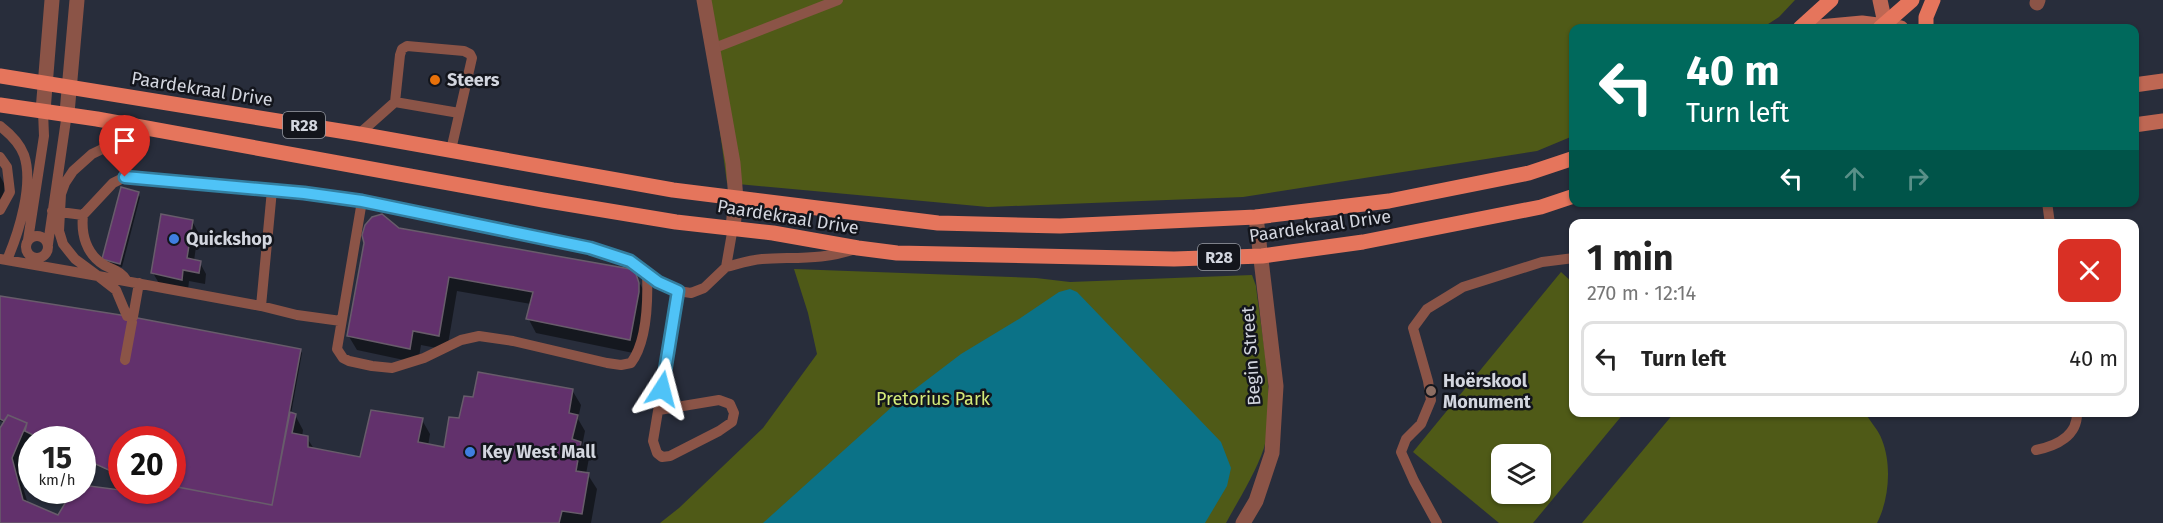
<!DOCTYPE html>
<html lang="en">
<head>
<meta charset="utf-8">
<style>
  body { margin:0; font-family:"Fira Sans",sans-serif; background:#f2f2f2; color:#222; height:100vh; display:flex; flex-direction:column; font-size:22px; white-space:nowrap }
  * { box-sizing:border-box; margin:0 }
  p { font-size:20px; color:#767676 }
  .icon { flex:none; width:33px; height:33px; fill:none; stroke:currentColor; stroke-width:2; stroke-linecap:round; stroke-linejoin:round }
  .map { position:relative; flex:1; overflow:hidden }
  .details { position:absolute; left:1569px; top:219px; width:570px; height:198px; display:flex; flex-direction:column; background:#fff; border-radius:12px; box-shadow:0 2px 4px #0004 }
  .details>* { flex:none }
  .hud { position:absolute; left:1569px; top:24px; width:570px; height:183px; border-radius:12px; box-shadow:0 2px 4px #0004; background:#00695c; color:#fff; overflow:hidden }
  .controls { position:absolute; left:1491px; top:444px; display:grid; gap:12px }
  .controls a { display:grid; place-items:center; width:60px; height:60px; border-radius:12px; background:#fff; box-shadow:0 2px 4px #0004; font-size:30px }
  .speed { position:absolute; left:18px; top:426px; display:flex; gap:12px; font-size:30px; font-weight:700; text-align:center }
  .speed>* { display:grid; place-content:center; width:78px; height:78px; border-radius:50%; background:#fff; box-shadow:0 2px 4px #0004; line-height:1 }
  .speed small { font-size:15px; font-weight:400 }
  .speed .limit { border:9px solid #d22; background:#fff; color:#111 }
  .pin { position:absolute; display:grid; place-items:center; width:51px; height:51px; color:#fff; margin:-62px -26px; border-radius:50% 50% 50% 0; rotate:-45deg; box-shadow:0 0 6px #0007 }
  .pin .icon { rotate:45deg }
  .me { position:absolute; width:66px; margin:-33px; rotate:9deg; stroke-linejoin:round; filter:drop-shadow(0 0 4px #0008) }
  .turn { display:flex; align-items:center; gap:21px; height:126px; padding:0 18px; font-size:27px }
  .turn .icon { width:78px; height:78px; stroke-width:2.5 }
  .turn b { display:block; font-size:42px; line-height:51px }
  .lanes { display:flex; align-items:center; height:57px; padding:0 18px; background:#0003; justify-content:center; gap:30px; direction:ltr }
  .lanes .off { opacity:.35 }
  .round { display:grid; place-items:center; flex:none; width:63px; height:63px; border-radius:12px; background:#f2f2f2 }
  .headline { display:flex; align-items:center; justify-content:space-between; height:102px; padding:0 18px }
  h1 { font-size:36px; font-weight:700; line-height:45px }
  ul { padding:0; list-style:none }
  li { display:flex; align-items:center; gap:18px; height:75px; margin:0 12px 9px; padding:0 6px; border:3px solid #e0e0e0; border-radius:12px }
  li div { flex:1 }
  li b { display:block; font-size:22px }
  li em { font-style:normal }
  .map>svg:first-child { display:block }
  .green { fill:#4f5a17; fill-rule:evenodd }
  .water { fill:#0b7287 }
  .shadow { fill:#0007; fill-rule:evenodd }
  .building { fill:#62316c; stroke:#685c6b; stroke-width:1.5 }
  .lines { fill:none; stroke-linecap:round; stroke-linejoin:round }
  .lane { stroke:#8b5447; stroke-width:10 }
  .street { stroke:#8b5447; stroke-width:15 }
  .secondary { stroke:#be6753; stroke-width:15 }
  .primary { stroke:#e5755c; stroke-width:15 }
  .route-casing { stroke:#337fa1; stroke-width:15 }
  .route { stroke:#4fc3f7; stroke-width:10 }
  .food-dot { fill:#e8710a; stroke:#13151c; stroke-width:2 }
  .shop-dot { fill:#3f7fe0; stroke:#13151c; stroke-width:2 }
  .education-dot { fill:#8d6e63; stroke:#13151c; stroke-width:2 }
  .labels { text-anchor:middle; stroke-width:5; stroke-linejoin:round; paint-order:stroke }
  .shield { fill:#13151c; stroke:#999ca4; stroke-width:1.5 }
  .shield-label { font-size:16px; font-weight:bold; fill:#d3d6df }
  .poi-label { font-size:18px; font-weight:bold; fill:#d3d6df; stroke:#13151c; text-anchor:start }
  .street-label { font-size:18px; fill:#d3d6df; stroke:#13151c }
  .park-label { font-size:18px; fill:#d4ea79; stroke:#13151c }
</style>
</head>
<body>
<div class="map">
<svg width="2163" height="523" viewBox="0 0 2163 523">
  <rect width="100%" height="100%" fill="#282d3b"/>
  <path class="green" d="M 702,0 L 1795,0 L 1779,17 L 1762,28 L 1574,28 L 1573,136 L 1537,151 L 1243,197 L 988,207 L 727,183 Z
    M 794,269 L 1036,278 L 1070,282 L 1252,275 L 1256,286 C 1261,332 1277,405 1264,448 C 1255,474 1239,499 1226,523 L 660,523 L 679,508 L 763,428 L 817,354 L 808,313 Z
    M 1561,272 L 1573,283 L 1574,412 L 1624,413 L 1533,523 L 1499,523 L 1413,452 ZM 1502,454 L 1540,454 L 1540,494 L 1502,494 Z
    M 1674,413 L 1865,413 C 1870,421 1879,431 1882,440 C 1892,465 1889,500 1877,523 L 1582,523 Z"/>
  <path class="water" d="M 1070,289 L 1077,292 L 1221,442 L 1231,468 L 1227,486 L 1205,523 L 763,523 L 894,405 L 961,354 L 1019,319 L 1059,292 Z"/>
  <path class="shadow" d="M 0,176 L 5,185 L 2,201 L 0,201 Z
    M 138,194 L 140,197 L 122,267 L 105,263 Z
    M 192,221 L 198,232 L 194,261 L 200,263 L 206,274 L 205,284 L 189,281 L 188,290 L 160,285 L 153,273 Z
    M 398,229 L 635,275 L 644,291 L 638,354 L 536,333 L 528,318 L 531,304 L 457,291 L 447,350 L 421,345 L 418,363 L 357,350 L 348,335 Z
    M 0,297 L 300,350 L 302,353 L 291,414 L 295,415 L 303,430 L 302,437 L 307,438 L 314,449 L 361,459 L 422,420 L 430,434 L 428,446 L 445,448 L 474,398 L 572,390 L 581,405 L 578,419 L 585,431 L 582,446 L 589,458 L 586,474 L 588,475 L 597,489 L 591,523 L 0,523 L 0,431 L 5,423 L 0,421 ZM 35,438 L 40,440 L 82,440 L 82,459 L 122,477 L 122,440 L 172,440 L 172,490 L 121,492 L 59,517 L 28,504 L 19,474 L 32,446 L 32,440 Z"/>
  <path class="building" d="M 121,187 L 139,192 L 120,264 L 102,259 Z
    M 161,214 L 193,220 L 187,258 L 201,261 L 199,273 L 183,270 L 182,280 L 151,273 Z
    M 382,214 L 399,228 L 630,269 L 636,274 L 639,283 L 639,292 L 630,340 L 526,319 L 533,292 L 449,277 L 439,336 L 413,331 L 410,349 L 347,336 L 364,243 L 362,235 L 365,225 L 372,217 Z
    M 0,296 L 127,316 L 301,349 L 272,505 L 172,486 L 172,440 L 122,440 L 122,476 L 82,458 L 82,440 L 43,440 L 25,431 L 27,423 L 8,415 L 4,421 L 0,419 Z
    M 478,372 L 573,389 L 569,413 L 578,415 L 572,439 L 581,442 L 576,471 L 589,473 L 582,514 L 562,511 L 559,523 L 0,523 L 0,428 L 8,415 L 27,423 L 12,458 L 23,500 L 58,515 L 73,490 L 82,490 L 82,485 L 120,490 L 122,483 L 122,490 L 172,490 L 172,486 L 272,505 L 290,412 L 296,414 L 292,433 L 308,436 L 308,447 L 360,457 L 371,410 L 423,418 L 418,442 L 444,447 L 449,417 L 459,418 L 464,396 L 473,397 Z"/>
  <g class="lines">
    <path class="lane" d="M 712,49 L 838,0
      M 395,102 L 459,113
      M 0,126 C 9,133 20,144 24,155 C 34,184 19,232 7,260
      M 146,128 L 92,154 L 73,171 L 65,183 L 61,194 L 59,231 L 63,244 L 75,259 L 98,276 L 261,306 L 297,315 L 341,321
      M 359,134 L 395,102 L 400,55 L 402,49 L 407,46 L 464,51 L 470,54 L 472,58 L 451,150
      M 0,157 L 7,167 L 10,192 L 0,210
      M 2047,202 L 2050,224
      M 52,211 L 83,215 L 113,183 L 125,177 L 304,193 L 362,201
      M 83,215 C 81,234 86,254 104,265 C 114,270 122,272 127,281
      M26 247a11 11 0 1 1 22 0a11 11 0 1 1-22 0Z
      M 28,240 L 44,136 L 43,111
      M 48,244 L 67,113
      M 0,259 L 98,276 L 116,290 L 127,316
      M 726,267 C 738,264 750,260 762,259 C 795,257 824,260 855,249
      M 647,273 C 648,299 647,342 631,363 L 621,365 L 607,363 L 513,341 L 479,336 L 461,340 L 424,358 L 392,368 L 372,366 L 349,361 L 343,358 L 337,349 L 362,201 L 590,248 L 630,261 L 658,282 L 678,291 L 691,293 L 704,288 L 726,267 L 733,227
      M 261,306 L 272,190
      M 133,317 L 139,283
      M 125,360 L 132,322
      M 659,410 L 719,400 L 730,404 L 734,413 L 732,422 L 719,431 L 670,456 L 662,457 L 657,453 L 653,441 L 678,291
      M 2036,450 C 2056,446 2078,436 2077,412
      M 1437,523 L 1414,481 L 1401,452 L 1406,439 L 1421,424 L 1431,400 L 1428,381 L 1413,328 L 1427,309 L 1463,287 L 1542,262 L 1574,258"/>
    <path class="street" d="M 704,0 L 733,163 L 736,199 L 733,227
      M 2037,3 L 2038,0
      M 43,111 L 52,0
      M 67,113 L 77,0
      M 1243,523 L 1256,501 L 1272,453 L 1276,386 L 1256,217"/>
    <path class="secondary" d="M 1880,0 L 1886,28
      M 1808,28 L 1862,23 L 1901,28
      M 2134,85 L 2163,81
      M 2134,125 L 2163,121"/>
    <path class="primary" d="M 1800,28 L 1831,0
      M 1880,28 L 1912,0
      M 1926,28 L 1926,17 L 1933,0
      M 0,76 L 359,134 L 673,190 L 938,223 L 1060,226 L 1256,217 L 1389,201 L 1529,173 L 1574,158
      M 0,105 L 97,119 L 543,200 L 676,222 L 773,233 L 858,248 L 897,253 L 1174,259 L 1262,256 L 1363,242 L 1541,207 L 1574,196"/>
  </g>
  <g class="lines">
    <defs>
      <path id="route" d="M 125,177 L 304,193 L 362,201 L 590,248 L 630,261 L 658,282 L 678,291 L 662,389"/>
    </defs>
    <use href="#route" class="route-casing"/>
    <use href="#route" class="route"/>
  </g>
  <circle class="food-dot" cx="435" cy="80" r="6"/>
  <g class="shop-dot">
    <circle cx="174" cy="239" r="6"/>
    <circle cx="470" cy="452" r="6"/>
  </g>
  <circle class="education-dot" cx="1431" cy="391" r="6"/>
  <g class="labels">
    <g class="shield">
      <rect x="283" y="112" width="42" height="26" rx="4.5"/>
      <rect x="1198" y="244" width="42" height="26" rx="4.5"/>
    </g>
    <g class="shield-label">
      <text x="304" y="131">R28</text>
      <text x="1219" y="263">R28</text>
    </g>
    <g class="poi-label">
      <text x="447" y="86">Steers</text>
      <text x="186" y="245">Quickshop</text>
      <text x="1443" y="387">Hoërskool<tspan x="1443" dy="21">Monument</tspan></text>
      <text x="482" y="458">Key West Mall</text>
    </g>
    <g class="street-label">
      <text transform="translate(202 89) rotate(9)" y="6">Paardekraal Drive</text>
      <text transform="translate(788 217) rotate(9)" y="6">Paardekraal Drive</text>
      <text transform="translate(1320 226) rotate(-8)" y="6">Paardekraal Drive</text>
      <text transform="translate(1251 356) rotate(-94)" y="6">Begin Street</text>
    </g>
    <g class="park-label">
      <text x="933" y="405">Pretorius Park</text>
    </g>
  </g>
</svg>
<div class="controls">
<a><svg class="icon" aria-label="layers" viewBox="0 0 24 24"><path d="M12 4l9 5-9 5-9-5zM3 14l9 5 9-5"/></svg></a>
</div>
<div class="speed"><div>15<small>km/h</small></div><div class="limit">20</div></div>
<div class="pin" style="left:125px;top:177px;background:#d93025"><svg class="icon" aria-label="arrive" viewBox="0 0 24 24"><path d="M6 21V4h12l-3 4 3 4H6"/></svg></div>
<svg class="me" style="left:662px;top:389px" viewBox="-20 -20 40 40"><path d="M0-17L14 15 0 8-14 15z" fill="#4fc3f7" stroke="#fff" stroke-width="4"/></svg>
<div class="hud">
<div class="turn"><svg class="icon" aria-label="left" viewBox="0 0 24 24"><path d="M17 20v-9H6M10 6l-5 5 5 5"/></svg><div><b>40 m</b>Turn left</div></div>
<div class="lanes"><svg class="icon" aria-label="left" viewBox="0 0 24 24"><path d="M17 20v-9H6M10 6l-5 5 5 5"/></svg><svg class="icon off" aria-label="ahead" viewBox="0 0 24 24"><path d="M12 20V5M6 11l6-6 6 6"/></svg><svg class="icon off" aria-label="right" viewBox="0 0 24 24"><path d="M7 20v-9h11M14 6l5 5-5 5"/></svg></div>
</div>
<section class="details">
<div class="headline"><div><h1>1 min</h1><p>270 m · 12:14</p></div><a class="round" style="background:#d93025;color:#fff"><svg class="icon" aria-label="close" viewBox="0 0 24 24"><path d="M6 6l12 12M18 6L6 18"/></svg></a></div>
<ul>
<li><svg class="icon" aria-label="left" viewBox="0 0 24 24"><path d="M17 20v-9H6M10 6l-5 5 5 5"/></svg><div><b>Turn left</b></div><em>40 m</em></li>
</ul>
</section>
</div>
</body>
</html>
